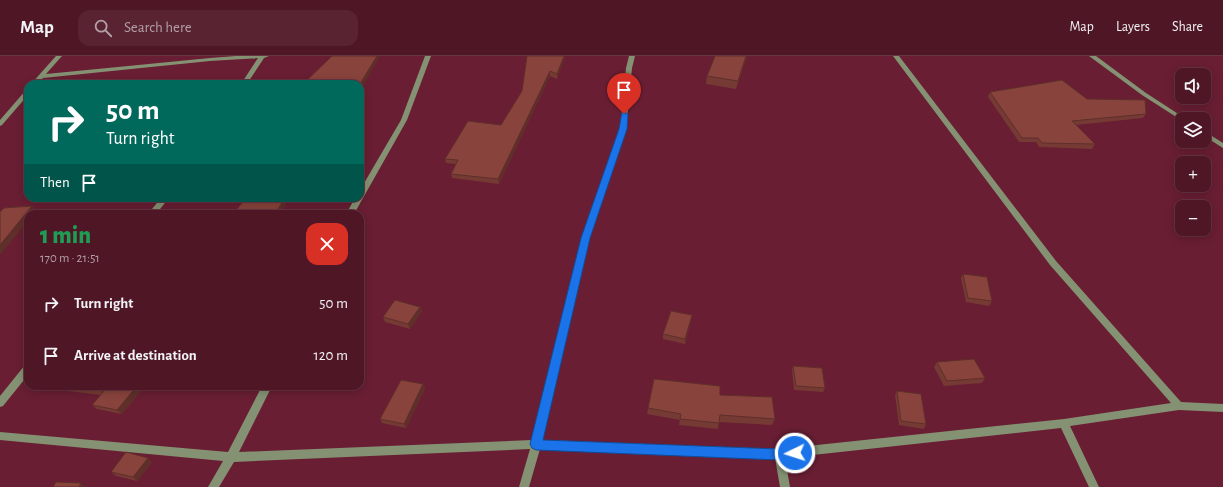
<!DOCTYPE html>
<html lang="en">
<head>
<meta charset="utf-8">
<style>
  body { margin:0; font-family:"Alegreya Sans",sans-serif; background:#592332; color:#f1f3f6; height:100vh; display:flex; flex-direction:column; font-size:15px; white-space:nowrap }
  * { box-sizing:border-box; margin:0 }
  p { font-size:13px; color:#b39fa7 }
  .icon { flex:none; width:22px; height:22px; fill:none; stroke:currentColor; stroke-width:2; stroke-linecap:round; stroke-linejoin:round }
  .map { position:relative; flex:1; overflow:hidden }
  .sheet { position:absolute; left:24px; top:154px; width:340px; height:180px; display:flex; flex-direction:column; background:#4f1626; border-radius:12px; box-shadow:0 2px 10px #0003,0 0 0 1px #663543 }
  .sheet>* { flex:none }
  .guide { position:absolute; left:24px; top:24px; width:340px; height:122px; border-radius:12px; box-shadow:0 2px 10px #0003,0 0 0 1px #663543; background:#00695c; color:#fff; overflow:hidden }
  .buttons { position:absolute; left:1175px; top:12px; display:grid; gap:8px }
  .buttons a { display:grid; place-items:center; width:36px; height:36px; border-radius:8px; background:#4f1626; box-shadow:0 2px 10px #0003,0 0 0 1px #663543; font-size:20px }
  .pin { position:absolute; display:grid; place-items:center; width:34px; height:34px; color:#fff; margin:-41px -17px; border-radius:50% 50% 50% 0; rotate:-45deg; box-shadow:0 0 4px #0007 }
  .pin .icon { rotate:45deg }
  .me { position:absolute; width:44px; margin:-22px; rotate:266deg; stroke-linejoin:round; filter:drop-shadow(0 0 3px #0008) }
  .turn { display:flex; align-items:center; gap:14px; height:84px; padding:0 16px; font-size:18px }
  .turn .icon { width:52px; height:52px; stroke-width:2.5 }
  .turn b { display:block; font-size:28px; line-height:34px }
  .then { display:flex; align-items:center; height:38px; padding:0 16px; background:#0003; gap:8px; font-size:15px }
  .round { display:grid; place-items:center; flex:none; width:42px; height:42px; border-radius:12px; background:#592332 }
  .headline { display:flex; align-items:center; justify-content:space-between; height:68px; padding:0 16px }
  h1 { font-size:24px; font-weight:800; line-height:30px; color:#1e9e55 }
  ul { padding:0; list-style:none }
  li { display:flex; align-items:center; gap:12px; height:52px; padding:0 16px }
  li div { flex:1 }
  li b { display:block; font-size:15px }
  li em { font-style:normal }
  header { display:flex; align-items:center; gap:24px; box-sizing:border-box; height:56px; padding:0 20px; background:#4f1626; border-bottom:1px solid #663543 }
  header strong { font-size:19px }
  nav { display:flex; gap:22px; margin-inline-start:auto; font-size:14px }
  .search { width:280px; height:36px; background:#592332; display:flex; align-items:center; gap:10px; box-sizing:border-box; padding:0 14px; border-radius:12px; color:#b39fa7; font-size:15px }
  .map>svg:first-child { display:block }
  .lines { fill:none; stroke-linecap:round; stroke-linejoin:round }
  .minor { fill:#849273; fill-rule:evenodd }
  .wall { fill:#753a34 }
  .shaded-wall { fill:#5f2f2a }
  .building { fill:#88433c; stroke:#5f2f2a }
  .route { fill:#1a73e8; stroke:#114b97 }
</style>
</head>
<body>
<header>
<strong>Map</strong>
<div class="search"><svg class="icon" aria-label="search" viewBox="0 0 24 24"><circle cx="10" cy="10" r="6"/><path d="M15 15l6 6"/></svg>Search here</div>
<nav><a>Map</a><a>Layers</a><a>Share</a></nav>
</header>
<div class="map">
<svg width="1223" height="431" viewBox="0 0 1223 431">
  <rect width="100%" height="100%" fill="#691e33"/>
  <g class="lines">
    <path class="minor" d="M 56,0 L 62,0 L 46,18 L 210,2 L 236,0 L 269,0 L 264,2 L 247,28 L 241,28 L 258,2 L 210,5 L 43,22 L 37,28 L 31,28 Z
      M 425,0 L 431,0 L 407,64 L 354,158 L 346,158 L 355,142 L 360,142 L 360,134 L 401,64 Z
      M 629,0 L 635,0 L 632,12 L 626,73 L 590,182 L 542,384 L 779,393 L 1064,363 L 1171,347 L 1050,209 L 893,0 L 899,0 L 1056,205 L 1181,346 L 1223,348 L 1223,356 L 1179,354 L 1070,370 L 1099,431 L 1089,431 L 1061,372 L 785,402 L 790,431 L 780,431 L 775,402 L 540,393 L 529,431 L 519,431 L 530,393 L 234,406 L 219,431 L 208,431 L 223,405 L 0,384 L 0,376 L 228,396 L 262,330 L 272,330 L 239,396 L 532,384 L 582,182 L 620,73 L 626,12 Z
      M 1089,0 L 1096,0 L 1146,37 L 1186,63 L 1182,63 L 1182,65 L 1181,64 L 1142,39 Z
      M 28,33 L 28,39 L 2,69 L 0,70 L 0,64 L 26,34 Z
      M 1204,75 L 1223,87 L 1223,92 L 1204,80 Z
      M 161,142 L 169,142 L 156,158 L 148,158 Z
      M 28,308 L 28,319 L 3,350 L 0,351 L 0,340 L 25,309 Z"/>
  </g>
  <path class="wall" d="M 747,0 L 736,33 L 706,28 L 707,20 Z
    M 565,1 L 557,23 L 550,20 L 499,128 L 452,122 L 451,118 L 456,108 L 446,107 L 445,103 L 501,69 L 522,35 Z
    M 990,36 L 1087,43 L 1146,58 L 1143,62 L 1076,69 L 1095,88 L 1092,93 L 1039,91 L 1036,86 L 1019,86 L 988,41 Z
    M 963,218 L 992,245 L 989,250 L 966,246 L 961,222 Z
    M 420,251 L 422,255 L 410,273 L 385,266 L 383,261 Z
    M 692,259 L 691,264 L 685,288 L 663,283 L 663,278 Z
    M 937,306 L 985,322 L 982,327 L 944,330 L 934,311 Z
    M 793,310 L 825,332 L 823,336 L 794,334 L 792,314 Z
    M 423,328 L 425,333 L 406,372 L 382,367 L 380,363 Z
    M 49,330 L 145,330 L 122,358 L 97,353 L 92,349 L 101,339 L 52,333 Z
    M 897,335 L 926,368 L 924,373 L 899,369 L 895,339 Z
    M 720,339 L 775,363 L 772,369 L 719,366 L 718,373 L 679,369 L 680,364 L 647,358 L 648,352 Z
    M 152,406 L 137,425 L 116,420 L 111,416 Z"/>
  <path class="shaded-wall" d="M 377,0 L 380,0 L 360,35 L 360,28 Z
    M 564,0 L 565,0 L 565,1 L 557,23 L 557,18 Z
    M 746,0 L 747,0 L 736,33 L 738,25 Z
    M 550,15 L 550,20 L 499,128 L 498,123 Z
    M 66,142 L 71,142 L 68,145 Z
    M 285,142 L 290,142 L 280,158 L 275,158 Z
    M 32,150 L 36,154 L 33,158 L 28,158 L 28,165 L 0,199 L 0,189 Z
    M 420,251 L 422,255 L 410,273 L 408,268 Z
    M 692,259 L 691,264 L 685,288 L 685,283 Z
    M 423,328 L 425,333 L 406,372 L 404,368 Z
    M 137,330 L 145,330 L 122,358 L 117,354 Z
    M 148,402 L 152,406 L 137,425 L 133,421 Z
    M 81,427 L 86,431 L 79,431 Z"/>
  <path class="building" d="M 332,0 L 377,0 L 360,28 L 303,28 Z
    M 527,0 L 564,0 L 557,18 L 550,15 L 498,123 L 451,118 L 458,104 L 445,103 L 468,65 L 501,69 L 522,35 Z
    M 715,0 L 746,0 L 738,25 L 707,20 Z
    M 1062,24 L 1087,43 L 1145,44 L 1146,58 L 1072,65 L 1095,88 L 1042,87 L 1038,82 L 1022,82 L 990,36 Z
    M 246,142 L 285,142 L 275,158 L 233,158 Z
    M 32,150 L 0,189 L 0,156 L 4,152 Z
    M 963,218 L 987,221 L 992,245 L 968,242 Z
    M 395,244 L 420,251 L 408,268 L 383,261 Z
    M 671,255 L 692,259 L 685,283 L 663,278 Z
    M 974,303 L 985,322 L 947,325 L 937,306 Z
    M 793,310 L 822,312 L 825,332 L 796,330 Z
    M 654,323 L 720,330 L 720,339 L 772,341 L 775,363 L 720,359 L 719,367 L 680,363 L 681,358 L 648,352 Z
    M 401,324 L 423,328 L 404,368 L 380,363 Z
    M 62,330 L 137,330 L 117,354 L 92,349 L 104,335 Z
    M 897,335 L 921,338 L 926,368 L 901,365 Z
    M 126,396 L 148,402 L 133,421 L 111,416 Z
    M 56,426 L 81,427 L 79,431 L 53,431 Z"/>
  <path class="route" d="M 622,56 L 624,56 L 628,58 L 627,73 L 590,182 L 543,384 L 779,393 L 795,391 L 799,393 L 800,397 L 799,400 L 779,404 L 536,394 L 532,392 L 530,388 L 581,182 L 619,73 Z"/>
</svg>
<div class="buttons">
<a><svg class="icon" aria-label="sound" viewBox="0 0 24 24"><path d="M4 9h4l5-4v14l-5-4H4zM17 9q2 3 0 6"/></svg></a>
<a><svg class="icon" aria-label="layers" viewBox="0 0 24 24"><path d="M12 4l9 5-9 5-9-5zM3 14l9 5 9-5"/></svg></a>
<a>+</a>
<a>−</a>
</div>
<div class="pin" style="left:624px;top:58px;background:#d93025"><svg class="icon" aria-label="arrive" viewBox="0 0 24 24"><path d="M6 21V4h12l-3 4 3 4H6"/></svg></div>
<svg class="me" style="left:795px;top:397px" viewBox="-20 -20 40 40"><circle r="17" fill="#1a73e8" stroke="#fff" stroke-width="3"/><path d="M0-11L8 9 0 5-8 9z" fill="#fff"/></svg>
<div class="guide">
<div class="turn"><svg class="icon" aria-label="right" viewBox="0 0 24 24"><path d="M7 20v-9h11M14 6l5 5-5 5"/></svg><div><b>50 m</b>Turn right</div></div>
<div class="then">Then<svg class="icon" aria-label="arrive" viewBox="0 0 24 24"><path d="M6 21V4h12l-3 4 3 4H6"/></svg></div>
</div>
<section class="sheet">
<div class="headline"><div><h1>1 min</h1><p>170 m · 21:51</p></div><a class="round" style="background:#d93025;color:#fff"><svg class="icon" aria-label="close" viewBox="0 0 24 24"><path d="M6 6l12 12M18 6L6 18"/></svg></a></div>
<ul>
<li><svg class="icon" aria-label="right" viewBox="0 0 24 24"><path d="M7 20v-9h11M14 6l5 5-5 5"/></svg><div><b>Turn right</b></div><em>50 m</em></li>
<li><svg class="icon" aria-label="arrive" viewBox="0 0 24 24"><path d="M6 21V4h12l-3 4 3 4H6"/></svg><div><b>Arrive at destination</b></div><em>120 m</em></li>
</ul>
</section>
</div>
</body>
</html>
